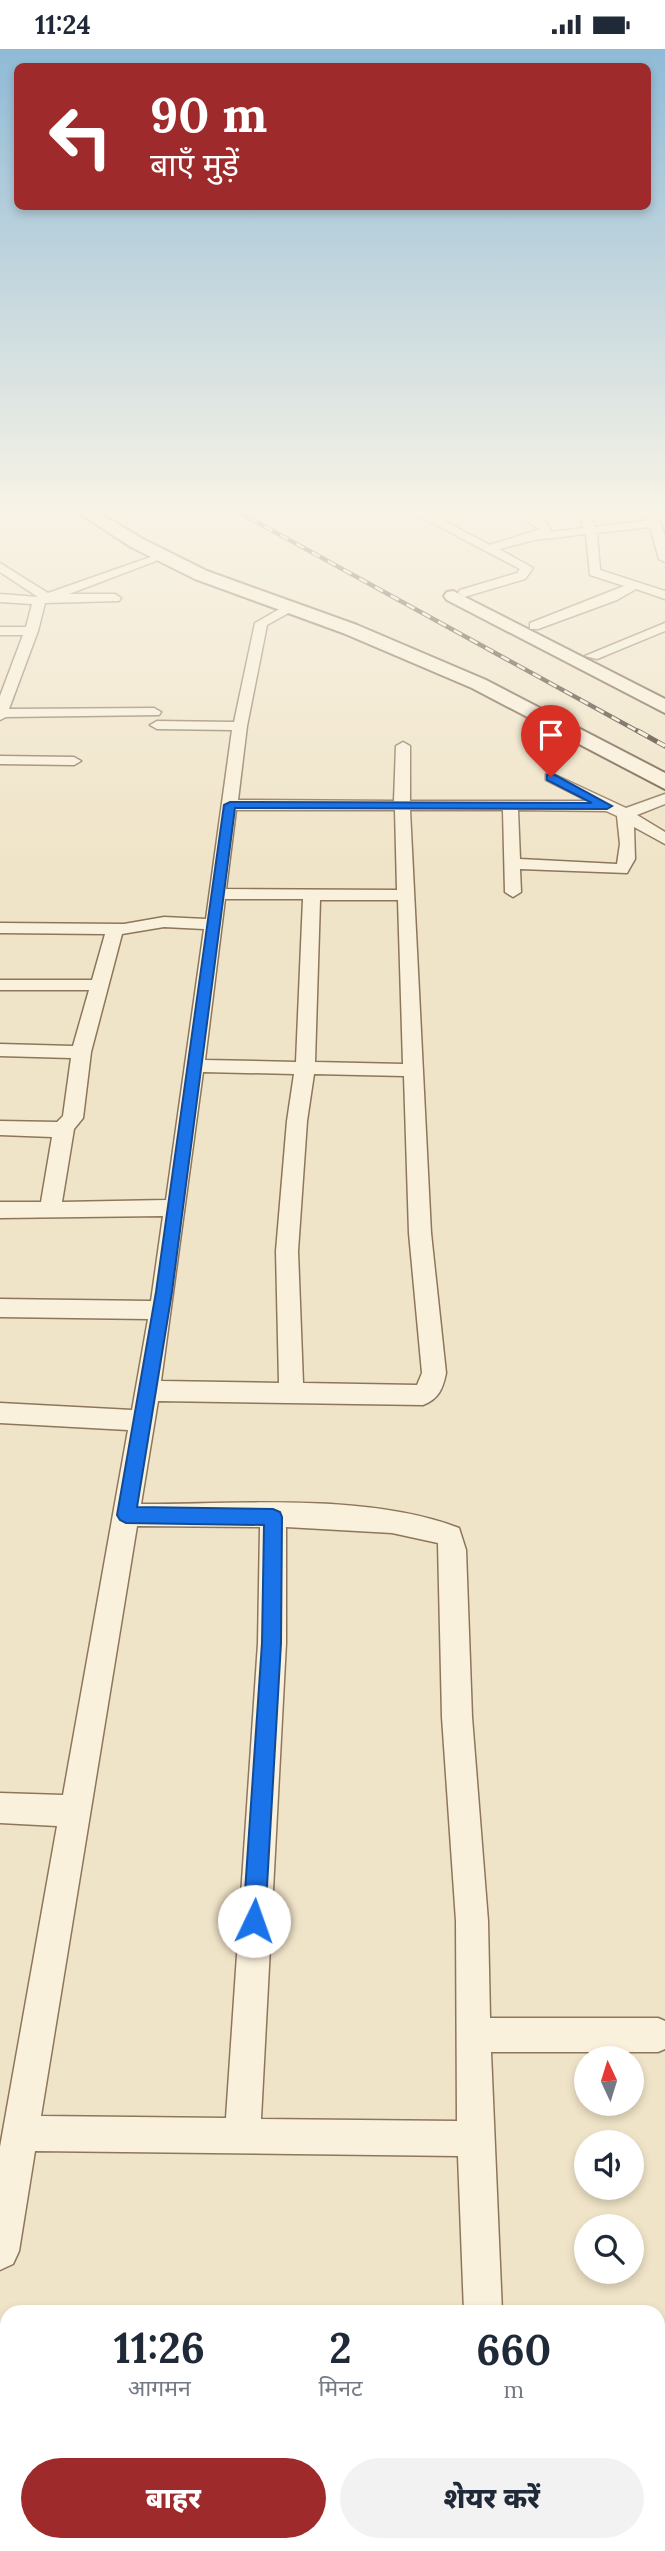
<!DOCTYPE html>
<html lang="hi">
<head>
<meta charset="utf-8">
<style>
  body { margin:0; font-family:Lora,"Noto Sans Devanagari",serif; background:#f2f2f3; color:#1f2937; height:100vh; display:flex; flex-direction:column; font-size:26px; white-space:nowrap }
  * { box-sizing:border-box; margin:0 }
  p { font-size:23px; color:#747a83 }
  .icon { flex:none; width:38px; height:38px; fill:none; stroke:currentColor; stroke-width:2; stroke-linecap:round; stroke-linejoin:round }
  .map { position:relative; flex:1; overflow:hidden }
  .panel { position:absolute; left:0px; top:2256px; width:665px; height:247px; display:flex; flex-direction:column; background:#fff; border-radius:21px 21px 0 0; box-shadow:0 4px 10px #0003 }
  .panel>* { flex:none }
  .top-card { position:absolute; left:14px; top:14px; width:637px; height:147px; border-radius:10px; box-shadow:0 4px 10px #0003; background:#9e2a2b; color:#fff; overflow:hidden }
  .needle { width:46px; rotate:356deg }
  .fabs { position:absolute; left:574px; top:1997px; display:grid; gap:14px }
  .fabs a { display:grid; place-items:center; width:70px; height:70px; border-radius:50%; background:#fff; box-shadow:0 4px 10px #0003; font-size:35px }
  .pin { position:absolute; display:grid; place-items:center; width:60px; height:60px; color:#fff; margin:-72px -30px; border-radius:50% 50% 50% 0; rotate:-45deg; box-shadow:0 0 7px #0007 }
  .pin .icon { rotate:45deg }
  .me { position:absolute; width:77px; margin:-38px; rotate:3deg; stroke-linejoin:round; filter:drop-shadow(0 0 5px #0008) }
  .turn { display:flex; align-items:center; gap:24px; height:147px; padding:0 21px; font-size:32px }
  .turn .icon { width:91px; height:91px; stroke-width:2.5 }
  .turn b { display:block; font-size:49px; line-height:60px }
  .eta { display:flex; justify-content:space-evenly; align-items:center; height:119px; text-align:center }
  .eta b { font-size:42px; font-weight:800; line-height:49px }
  .action { display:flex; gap:14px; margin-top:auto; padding:14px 21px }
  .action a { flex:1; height:80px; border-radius:42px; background:#9e2a2b; color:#fff; font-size:28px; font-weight:800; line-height:80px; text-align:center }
  .action a+a { background:#f2f2f3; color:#1f2937 }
  .status { display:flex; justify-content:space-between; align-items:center; height:49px; padding:0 35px; background:#fff; direction:ltr }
  .status svg { height:19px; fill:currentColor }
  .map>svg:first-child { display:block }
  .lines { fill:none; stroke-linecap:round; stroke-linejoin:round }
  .street-casing { stroke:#8d765c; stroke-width:3 }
  .secondary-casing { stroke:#6f573f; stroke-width:4 }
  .street { fill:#faf1dc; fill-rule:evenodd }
  .secondary { fill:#faf1dc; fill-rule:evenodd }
  .rail-far1-casing { stroke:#3d2e20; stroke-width:4.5 }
  .rail-casing { stroke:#3d2e20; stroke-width:5 }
  .rail-far1 { stroke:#f7eed8; stroke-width:2.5; stroke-dasharray:9; stroke-linecap:butt }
  .rail { stroke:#f7eed8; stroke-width:3.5; stroke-dasharray:11; stroke-linecap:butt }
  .route { fill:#1a73e8; stroke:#114b97; stroke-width:2 }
</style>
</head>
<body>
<div class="status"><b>11:24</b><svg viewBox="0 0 49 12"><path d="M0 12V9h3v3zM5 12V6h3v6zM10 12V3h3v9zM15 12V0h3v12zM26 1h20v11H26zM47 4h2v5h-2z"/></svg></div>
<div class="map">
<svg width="665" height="2502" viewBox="0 0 665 2502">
  <rect width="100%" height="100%" fill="#f0e4c8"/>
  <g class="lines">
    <defs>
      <path id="street" d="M 406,460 L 420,460 L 490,496 L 540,480 L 505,460 C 521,460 547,467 551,483 L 584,479 L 577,460 L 588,460 L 595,478 L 648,471 L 644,460 L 655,460 L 665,486 L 665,513 L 659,510 L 650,478 L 597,484 L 600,521 L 665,542 L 665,550 L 636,540 L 617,551 L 538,580 L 530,580 L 530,574 L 624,537 L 590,526 L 586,485 L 534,491 L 499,500 L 533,519 L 525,530 L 464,548 L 458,544 L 460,541 L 517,524 L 520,520 Z
        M 159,505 L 169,507 L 69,545 L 115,545 L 121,549 L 119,552 L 45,554 L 38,582 L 9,660 L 154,659 L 161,663 L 159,666 L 6,668 L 0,671 L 0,647 L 23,586 L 0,586 L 0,578 L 26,578 L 32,555 L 0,553 L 0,545 L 38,548 L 0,523 L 0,514 L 48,544 Z
        M 290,554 L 294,555 L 294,561 L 267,576 L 247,677 L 238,751 L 394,752 L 396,697 L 403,693 L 410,697 L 410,752 L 588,752 L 546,731 L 546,725 L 551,724 L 626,759 L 665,745 L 665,755 L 637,766 L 665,783 L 665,795 L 634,778 L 635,810 L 627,824 L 520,820 L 521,843 L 513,848 L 505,843 L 503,761 L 410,761 L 431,1184 L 446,1324 C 443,1339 439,1350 423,1356 L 158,1352 L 141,1455 C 240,1455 367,1444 459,1479 L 466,1501 L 472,1668 L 488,1872 L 490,1969 L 658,1969 L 665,1972 L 665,2000 L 658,2003 L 491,2003 L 502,2263 L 464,2263 L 458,2107 L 35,2102 L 19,2202 L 13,2215 L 0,2221 L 0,2098 L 57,1777 L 0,1774 L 0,1744 L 63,1746 L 128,1381 L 0,1374 L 0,1354 L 132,1361 L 148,1270 L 0,1268 L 0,1250 L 151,1252 L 163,1167 L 0,1169 L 0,1153 L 41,1153 L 52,1088 L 0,1086 L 0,1072 L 57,1073 L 63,1067 L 71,1009 L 0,1007 L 0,995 L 73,997 L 89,941 L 0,941 L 0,931 L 92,931 L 105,885 L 0,884 L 0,874 L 124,875 L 164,868 L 206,870 L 232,681 L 157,680 L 150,676 L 157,672 L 234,673 L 255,574 ZM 236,761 L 395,761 L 397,841 L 226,840 ZM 518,761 L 606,762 L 617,767 L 620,795 L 617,815 L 520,810 ZM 225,850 L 303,850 L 296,1013 L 205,1011 ZM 320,851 L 398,851 L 403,1015 L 315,1013 ZM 164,878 L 204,880 L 166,1151 L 62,1153 L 74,1080 L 83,1069 L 91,1003 L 122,885 ZM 203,1023 L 294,1025 L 287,1072 L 276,1202 L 279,1334 L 161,1332 ZM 314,1025 L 404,1027 L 409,1184 L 422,1324 L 417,1336 L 303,1334 L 298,1202 L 307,1072 ZM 137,1477 L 260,1478 L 258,1594 L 226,2069 L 41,2067 ZM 286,1478 L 392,1484 L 438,1494 L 442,1668 L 456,1872 L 457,2072 L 261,2070 L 286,1594 Z
        M 665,574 L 665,582 L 597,610 L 585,607 Z
        M 0,707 L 74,708 L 81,712 L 74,716 L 0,715 Z
        M 0,2363 L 7,2364 L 7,2404 L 0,2403 Z
        M 658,2410 L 665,2412 L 665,2452 L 658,2450 Z
        M 312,2496 L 354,2496 L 353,2502 L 311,2502 Z
        M 582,2496 L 624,2496 L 625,2502 L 583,2502 Z"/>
      <path id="secondary" d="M 73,460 L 93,460 L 143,490 L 207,522 L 357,576 L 486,631 L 665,724 L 665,740 L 472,639 L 343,584 L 195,530 L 131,498 Z
        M 453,542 L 665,650 L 665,664 L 447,551 L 444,547 L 447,543 Z"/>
    </defs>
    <use href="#street" class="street-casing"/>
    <use href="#secondary" class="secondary-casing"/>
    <use href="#street" class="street"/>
    <use href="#secondary" class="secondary"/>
    <defs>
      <path id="rail-far1" d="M 233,460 L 641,684"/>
      <path id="rail" d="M 638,682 L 665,697"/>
    </defs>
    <use href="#rail-far1" class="rail-far1-casing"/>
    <use href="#rail" class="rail-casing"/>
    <use href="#rail-far1" class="rail-far1"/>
    <use href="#rail" class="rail"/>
  </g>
  <linearGradient id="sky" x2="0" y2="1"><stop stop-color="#8fbad6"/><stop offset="0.57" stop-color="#f8f3e6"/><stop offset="1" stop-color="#f8f3e6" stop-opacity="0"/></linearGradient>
  <rect width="665" height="811" fill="url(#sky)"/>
  <path class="route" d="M 547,726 L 555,726 L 612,757 L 607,760 L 235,759 L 172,1243 L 137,1458 L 273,1460 L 280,1463 L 282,1468 L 281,1594 L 265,1872 L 262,1880 L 254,1883 L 246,1880 L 243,1872 L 262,1594 L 264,1476 L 126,1474 L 120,1471 L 117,1466 L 156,1243 L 224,756 L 230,753 L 592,754 L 547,731 Z"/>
</svg>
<div class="fabs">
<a><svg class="needle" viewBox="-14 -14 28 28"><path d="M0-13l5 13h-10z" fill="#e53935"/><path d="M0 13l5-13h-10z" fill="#747a83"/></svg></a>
<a><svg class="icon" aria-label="sound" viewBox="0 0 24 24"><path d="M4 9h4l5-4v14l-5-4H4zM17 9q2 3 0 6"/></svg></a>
<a><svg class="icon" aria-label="search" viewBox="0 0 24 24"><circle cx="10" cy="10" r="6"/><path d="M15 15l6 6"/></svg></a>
</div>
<div class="pin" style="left:551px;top:728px;background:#d93025"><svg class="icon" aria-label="arrive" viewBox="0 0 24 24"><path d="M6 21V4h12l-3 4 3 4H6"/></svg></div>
<svg class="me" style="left:254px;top:1872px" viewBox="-20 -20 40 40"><circle r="19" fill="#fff"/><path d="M0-13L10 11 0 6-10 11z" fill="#1a73e8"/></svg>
<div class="top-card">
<div class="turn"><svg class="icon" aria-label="left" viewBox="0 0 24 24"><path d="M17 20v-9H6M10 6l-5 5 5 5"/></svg><div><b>90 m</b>बाएँ मुड़ें</div></div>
</div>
<section class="panel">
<div class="eta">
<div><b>11:26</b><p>आगमन</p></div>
<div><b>2</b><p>मिनट</p></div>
<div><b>660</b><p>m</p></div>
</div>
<div class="action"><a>बाहर</a><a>शेयर करें</a></div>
</section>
</div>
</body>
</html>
